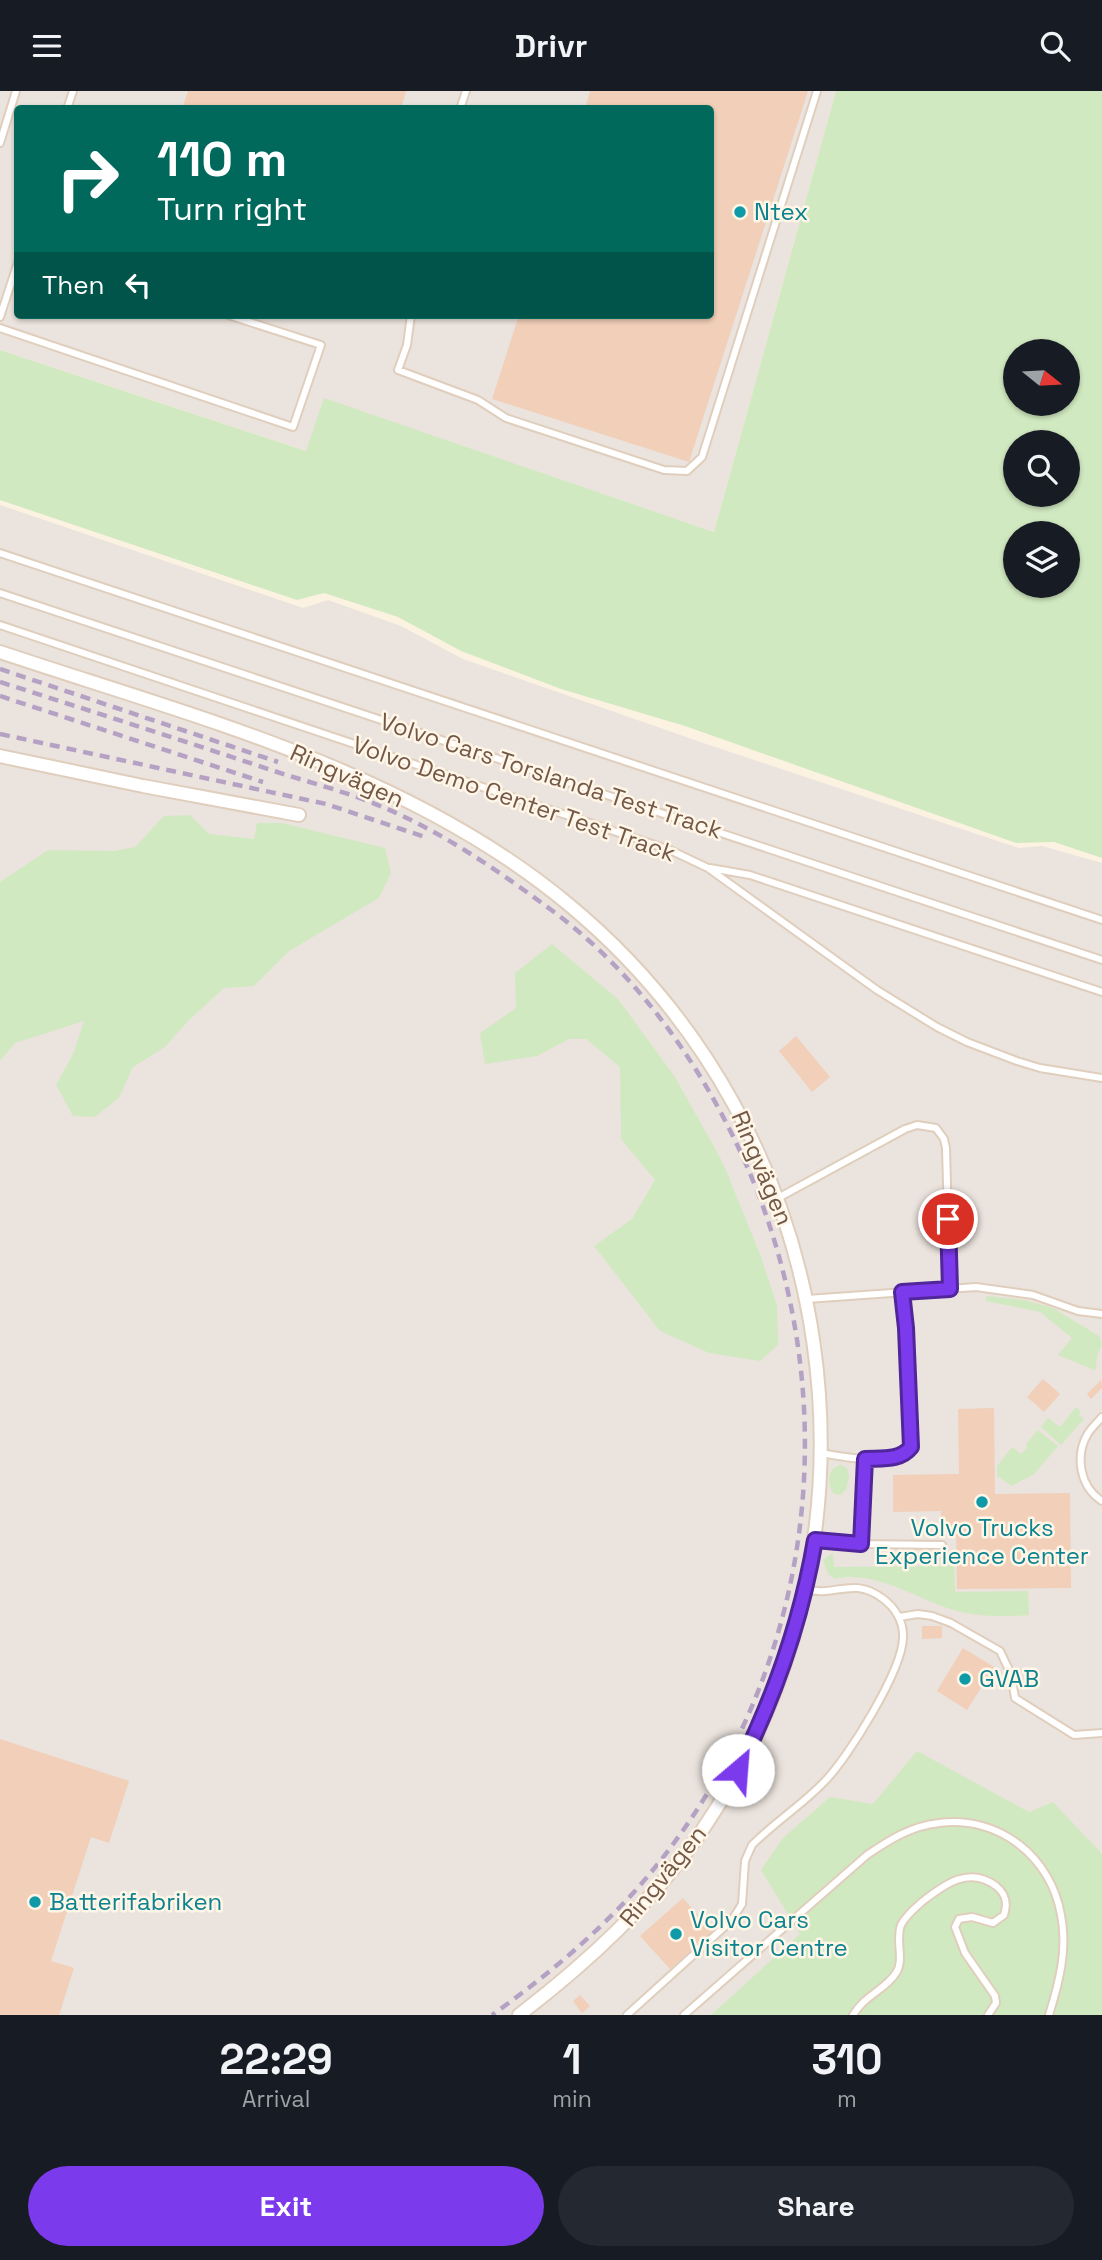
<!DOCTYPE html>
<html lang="en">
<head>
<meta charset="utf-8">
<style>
  body { margin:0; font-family:"Space Grotesk",sans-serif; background:#242831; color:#f1f3f6; height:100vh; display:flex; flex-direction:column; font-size:26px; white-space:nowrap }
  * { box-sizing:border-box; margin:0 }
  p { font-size:23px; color:#9ea1a6 }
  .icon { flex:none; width:38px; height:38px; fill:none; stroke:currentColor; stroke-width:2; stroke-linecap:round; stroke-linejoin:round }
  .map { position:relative; height:1924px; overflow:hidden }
  .details { display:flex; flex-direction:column; background:#171b24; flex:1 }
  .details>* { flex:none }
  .guide { position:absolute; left:14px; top:14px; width:700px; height:214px; border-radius:7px; box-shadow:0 2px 5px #0004; background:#00695c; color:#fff; overflow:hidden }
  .needle { width:46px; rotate:108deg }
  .controls { position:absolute; left:1003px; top:248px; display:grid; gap:14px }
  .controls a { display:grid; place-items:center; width:77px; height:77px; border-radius:50%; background:#171b24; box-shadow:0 2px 5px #0004; font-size:35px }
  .pin { position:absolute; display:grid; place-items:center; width:60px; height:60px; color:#fff; margin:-30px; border:4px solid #fff; border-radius:50%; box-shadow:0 2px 7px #0007 }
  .me { position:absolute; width:77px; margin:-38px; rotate:27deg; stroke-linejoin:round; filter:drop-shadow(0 0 5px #0008) }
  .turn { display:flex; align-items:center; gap:24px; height:147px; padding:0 28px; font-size:32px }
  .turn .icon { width:91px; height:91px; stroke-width:2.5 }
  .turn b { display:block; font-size:49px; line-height:60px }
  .then { display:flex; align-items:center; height:66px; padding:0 28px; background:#0003; gap:14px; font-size:26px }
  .eta { display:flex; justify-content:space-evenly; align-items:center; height:119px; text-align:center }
  .eta b { font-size:42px; font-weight:800; line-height:49px }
  .primary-button { display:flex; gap:14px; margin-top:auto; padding:14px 28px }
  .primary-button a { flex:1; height:80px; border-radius:42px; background:#7c3aed; color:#fff; font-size:28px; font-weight:800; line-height:80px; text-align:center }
  .primary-button a+a { background:#242831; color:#f1f3f6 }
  header { display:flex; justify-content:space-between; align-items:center; height:91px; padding:0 28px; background:#171b24; font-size:32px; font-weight:800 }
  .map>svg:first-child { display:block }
  .industrial { fill:#ebe3dd; fill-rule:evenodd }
  .green { fill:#d1e9c0; fill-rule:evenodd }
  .building { fill:#f1cfb9 }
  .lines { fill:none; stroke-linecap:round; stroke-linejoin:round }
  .lane-casing { stroke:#e0cebd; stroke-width:10 }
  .street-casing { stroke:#e0cebd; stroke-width:16 }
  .lane { stroke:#fff; stroke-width:6 }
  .street { stroke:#fff; stroke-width:12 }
  .rail { stroke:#b4a1c4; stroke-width:4.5; stroke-dasharray:10 7; stroke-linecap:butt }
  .route-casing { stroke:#51269a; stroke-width:18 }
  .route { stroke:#7c3aed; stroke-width:12 }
  .culture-dot { fill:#0f9aa8; stroke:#fff6e7; stroke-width:2.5 }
  .labels { text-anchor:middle; stroke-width:5; stroke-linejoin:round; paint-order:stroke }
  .culture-label { font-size:24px; fill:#0d838f; stroke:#fff6e7; text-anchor:start }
  .street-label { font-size:24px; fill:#735848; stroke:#fff6e7 }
</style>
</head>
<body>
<header><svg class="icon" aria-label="menu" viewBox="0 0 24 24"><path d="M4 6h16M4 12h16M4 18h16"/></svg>Drivr<svg class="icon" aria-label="search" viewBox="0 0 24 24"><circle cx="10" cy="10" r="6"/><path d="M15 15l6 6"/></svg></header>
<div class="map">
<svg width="1102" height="1924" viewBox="0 0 1102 1924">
  <rect width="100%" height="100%" fill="#fcf2e1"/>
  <path class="industrial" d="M 0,0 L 836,0 L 714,441 L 325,308 L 307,360 L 0,259 ZM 18,18 L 710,18 L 710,224 L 18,224 Z
    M 0,414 L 303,517 L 328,509 L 401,535 L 463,568 L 709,654 L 1019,757 L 1042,755 L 1102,772 L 1102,1924 L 0,1924 Z"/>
  <path class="green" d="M 836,0 L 1102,0 L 1102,767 L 1054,751 L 1016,752 L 688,636 L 561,598 L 461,560 L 398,526 L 324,502 L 297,509 L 0,409 L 0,259 L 306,360 L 324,307 L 714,441 ZM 1015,261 L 1068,261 L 1068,313 L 1015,313 ZM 1015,352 L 1068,352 L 1068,404 L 1015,404 ZM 1015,443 L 1068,443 L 1068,495 L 1015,495 Z
    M 190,724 L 209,743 L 254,748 L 257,732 L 282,732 L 385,757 L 391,782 L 379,807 L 289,860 L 254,895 L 224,897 L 189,929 L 165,956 L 133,976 L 119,1007 L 95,1026 L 73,1025 L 56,994 L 74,961 L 84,930 L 15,952 L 0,970 L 0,791 L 48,759 L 114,760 L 135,756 L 164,725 Z
    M 552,853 L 618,908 L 675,986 L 723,1072 L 761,1166 L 777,1214 L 778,1254 L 760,1270 L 709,1262 L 660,1240 L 594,1155 L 632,1128 L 655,1089 L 621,1048 L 620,976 L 586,948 L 569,948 L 537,965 L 485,973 L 480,942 L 516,917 L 515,882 Z
    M 986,1205 L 1024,1209 L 1053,1217 L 1099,1245 L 1102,1253 L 1097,1265 L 1096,1278 L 1094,1279 L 1058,1264 L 1072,1247 L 1040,1221 L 986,1210 Z
    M 1076,1316 L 1081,1321 L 1079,1324 L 1084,1328 L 1061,1354 L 1041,1336 L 1048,1327 L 1060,1336 Z
    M 1038,1339 L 1058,1355 L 1034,1383 L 1012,1395 L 997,1385 L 997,1375 L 1012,1356 L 1021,1363 L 1027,1357 L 1026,1353 Z
    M 841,1374 L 847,1377 L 849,1386 L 846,1399 L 840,1404 L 834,1403 C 826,1393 827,1377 841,1374 Z
    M 944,1460 L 954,1464 L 955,1501 L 1028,1500 L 1029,1524 C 1004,1526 978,1526 954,1519 C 917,1509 876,1478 835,1488 L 828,1483 L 823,1469 L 833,1462 L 834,1476 L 946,1475 Z
    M 917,1660 L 1029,1721 L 1053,1711 L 1102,1763 L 1102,1924 L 711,1924 L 800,1843 L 761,1779 L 783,1747 L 830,1706 L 873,1713 Z"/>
  <path class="building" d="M 188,0 L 406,0 L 401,18 L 182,18 Z
    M 590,0 L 808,0 L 689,371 L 492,308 L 519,224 L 710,224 L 710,18 L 585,18 Z
    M 796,945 L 830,986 L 812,1001 L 779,960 Z
    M 1043,1288 L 1060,1303 L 1044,1321 L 1027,1306 Z
    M 1101,1289 L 1102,1297 L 1091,1308 L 1087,1303 Z
    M 994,1317 L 995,1403 L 1070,1402 L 1071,1497 L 957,1498 L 956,1439 L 941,1439 L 941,1420 L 893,1421 L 893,1384 L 959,1383 L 958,1318 Z
    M 922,1535 L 942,1535 L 942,1547 L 922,1548 Z
    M 963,1557 L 994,1576 L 967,1619 L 937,1600 Z
    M 0,1648 L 129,1690 L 109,1752 L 91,1746 L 51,1870 L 74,1877 L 59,1924 L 0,1924 Z
    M 683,1807 L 713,1841 L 670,1878 L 640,1845 Z
    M 580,1904 L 590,1915 L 582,1922 L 573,1910 Z"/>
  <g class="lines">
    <defs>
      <path id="lane" d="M 67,18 L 73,0
        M 460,18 L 466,0
        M 0,52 L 16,0
        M 411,224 L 407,254 L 398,279 L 478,309 L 506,327 L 664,379 L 687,380 L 702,366 L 817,0
        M 0,226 L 18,171
        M 0,237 L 293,336 L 321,254 L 228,224
        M 0,462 L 1102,829
        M 0,502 L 1102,869
        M 0,534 L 670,759 L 708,777 L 877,899 L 937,936 L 967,951 L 1017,970 L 1040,977 L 1102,987
        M 710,777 L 750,784 L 1102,901
        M 778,1107 L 905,1038 L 917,1034 L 936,1037 L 944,1048 L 946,1057 L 950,1198
        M 807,1208 L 976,1196 L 1033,1204 L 1078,1220 L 1102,1223
        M 1102,1326 C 1097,1332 1091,1337 1087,1344 C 1075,1366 1080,1396 1102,1410
        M 821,1362 C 845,1366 894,1377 910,1355 L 906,1237 L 903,1201
        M 815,1449 L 861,1453 L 865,1368
        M 861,1453 L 942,1454
        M 899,1526 L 918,1523 L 932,1525 L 951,1532 L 1000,1560 L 1011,1583 L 1015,1607 L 1074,1644 L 1102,1642
        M 627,1924 L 732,1829 L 742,1813 L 745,1770 L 752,1754 C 775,1731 802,1714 824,1691 C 848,1667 902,1580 903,1547 C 904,1531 895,1516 882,1507 C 852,1485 833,1507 806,1498
        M 684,1924 L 867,1764 C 889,1749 911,1735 939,1732 C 999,1724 1051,1766 1061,1824 C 1068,1858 1059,1892 1049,1924
        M 853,1924 C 865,1904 885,1899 896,1882 C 905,1869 895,1850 901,1834 C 906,1824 915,1817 923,1810 C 945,1793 969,1775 996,1795 C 1006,1803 1008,1812 1004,1824 L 993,1832 L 972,1826 L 959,1828 L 955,1836 L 965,1862 L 995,1905 L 996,1912 L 988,1924"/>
      <path id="street" d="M 0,561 C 194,626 407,679 568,813 C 843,1040 903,1445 701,1741 C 651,1813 588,1871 519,1924
        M 0,665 L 143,695 L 299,724"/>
    </defs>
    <use href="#lane" class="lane-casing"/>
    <use href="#street" class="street-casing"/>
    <use href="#lane" class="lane"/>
    <use href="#street" class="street"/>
    <path class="rail" d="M 0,578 L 278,671
      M 0,591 C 91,620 181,649 271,679 C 307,691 345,700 380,715 C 441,740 497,779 550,818 C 639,883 706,980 749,1080 C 852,1323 812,1601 635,1800 C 592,1847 544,1887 492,1924
      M 0,605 L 263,691
      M 0,643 L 326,713 L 425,746"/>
  </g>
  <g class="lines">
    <defs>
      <path id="route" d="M 738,1679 C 775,1605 801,1531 815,1449 L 861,1453 L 865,1368 C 882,1367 900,1370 911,1356 L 906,1237 L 902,1201 L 950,1198 L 948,1128"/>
    </defs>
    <use href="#route" class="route-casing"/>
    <use href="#route" class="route"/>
  </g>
  <g class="culture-dot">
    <circle cx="740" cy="121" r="7"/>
    <circle cx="982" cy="1411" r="7"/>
    <circle cx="965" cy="1588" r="7"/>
    <circle cx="35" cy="1811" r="7"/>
    <circle cx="676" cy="1843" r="7"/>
  </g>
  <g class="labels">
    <g class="culture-label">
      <text x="754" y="129">Ntex</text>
      <text x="982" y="1445" text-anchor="middle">Volvo Trucks<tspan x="982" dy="28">Experience Center</tspan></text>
      <text x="979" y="1596">GVAB</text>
      <text x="49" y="1819">Batterifabriken</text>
      <text x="690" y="1837">Volvo Cars<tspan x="690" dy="28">Visitor Centre</tspan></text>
    </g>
    <g class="street-label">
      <text transform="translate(347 685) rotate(24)" y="8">Ringvägen</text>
      <text transform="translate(551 685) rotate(18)" y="8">Volvo Cars Torslanda Test Track</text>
      <text transform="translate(514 708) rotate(19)" y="8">Volvo Demo Center Test Track</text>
      <text transform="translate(762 1077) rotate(67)" y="8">Ringvägen</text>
      <text transform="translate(663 1785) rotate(-51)" y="8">Ringvägen</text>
    </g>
  </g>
</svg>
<div class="controls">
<a><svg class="needle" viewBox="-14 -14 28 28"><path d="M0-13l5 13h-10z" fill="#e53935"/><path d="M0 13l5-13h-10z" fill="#9ea1a6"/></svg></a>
<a><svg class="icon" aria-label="search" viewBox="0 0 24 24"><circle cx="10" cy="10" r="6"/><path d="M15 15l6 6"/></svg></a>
<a><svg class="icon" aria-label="layers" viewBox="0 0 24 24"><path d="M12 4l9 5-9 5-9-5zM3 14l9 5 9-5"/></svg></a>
</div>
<div class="pin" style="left:948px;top:1128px;background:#d93025"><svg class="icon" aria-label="arrive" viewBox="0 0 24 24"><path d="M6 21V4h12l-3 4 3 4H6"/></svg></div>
<svg class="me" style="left:738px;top:1679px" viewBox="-20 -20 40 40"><circle r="19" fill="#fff"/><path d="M0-13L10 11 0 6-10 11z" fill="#7c3aed"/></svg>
<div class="guide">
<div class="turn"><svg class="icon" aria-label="right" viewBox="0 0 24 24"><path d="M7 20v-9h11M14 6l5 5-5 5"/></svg><div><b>110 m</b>Turn right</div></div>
<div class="then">Then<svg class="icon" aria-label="left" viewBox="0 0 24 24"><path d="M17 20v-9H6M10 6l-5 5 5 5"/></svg></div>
</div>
</div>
<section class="details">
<div class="eta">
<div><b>22:29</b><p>Arrival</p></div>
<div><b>1</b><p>min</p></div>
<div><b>310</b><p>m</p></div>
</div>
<div class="primary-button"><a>Exit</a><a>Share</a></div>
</section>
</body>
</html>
